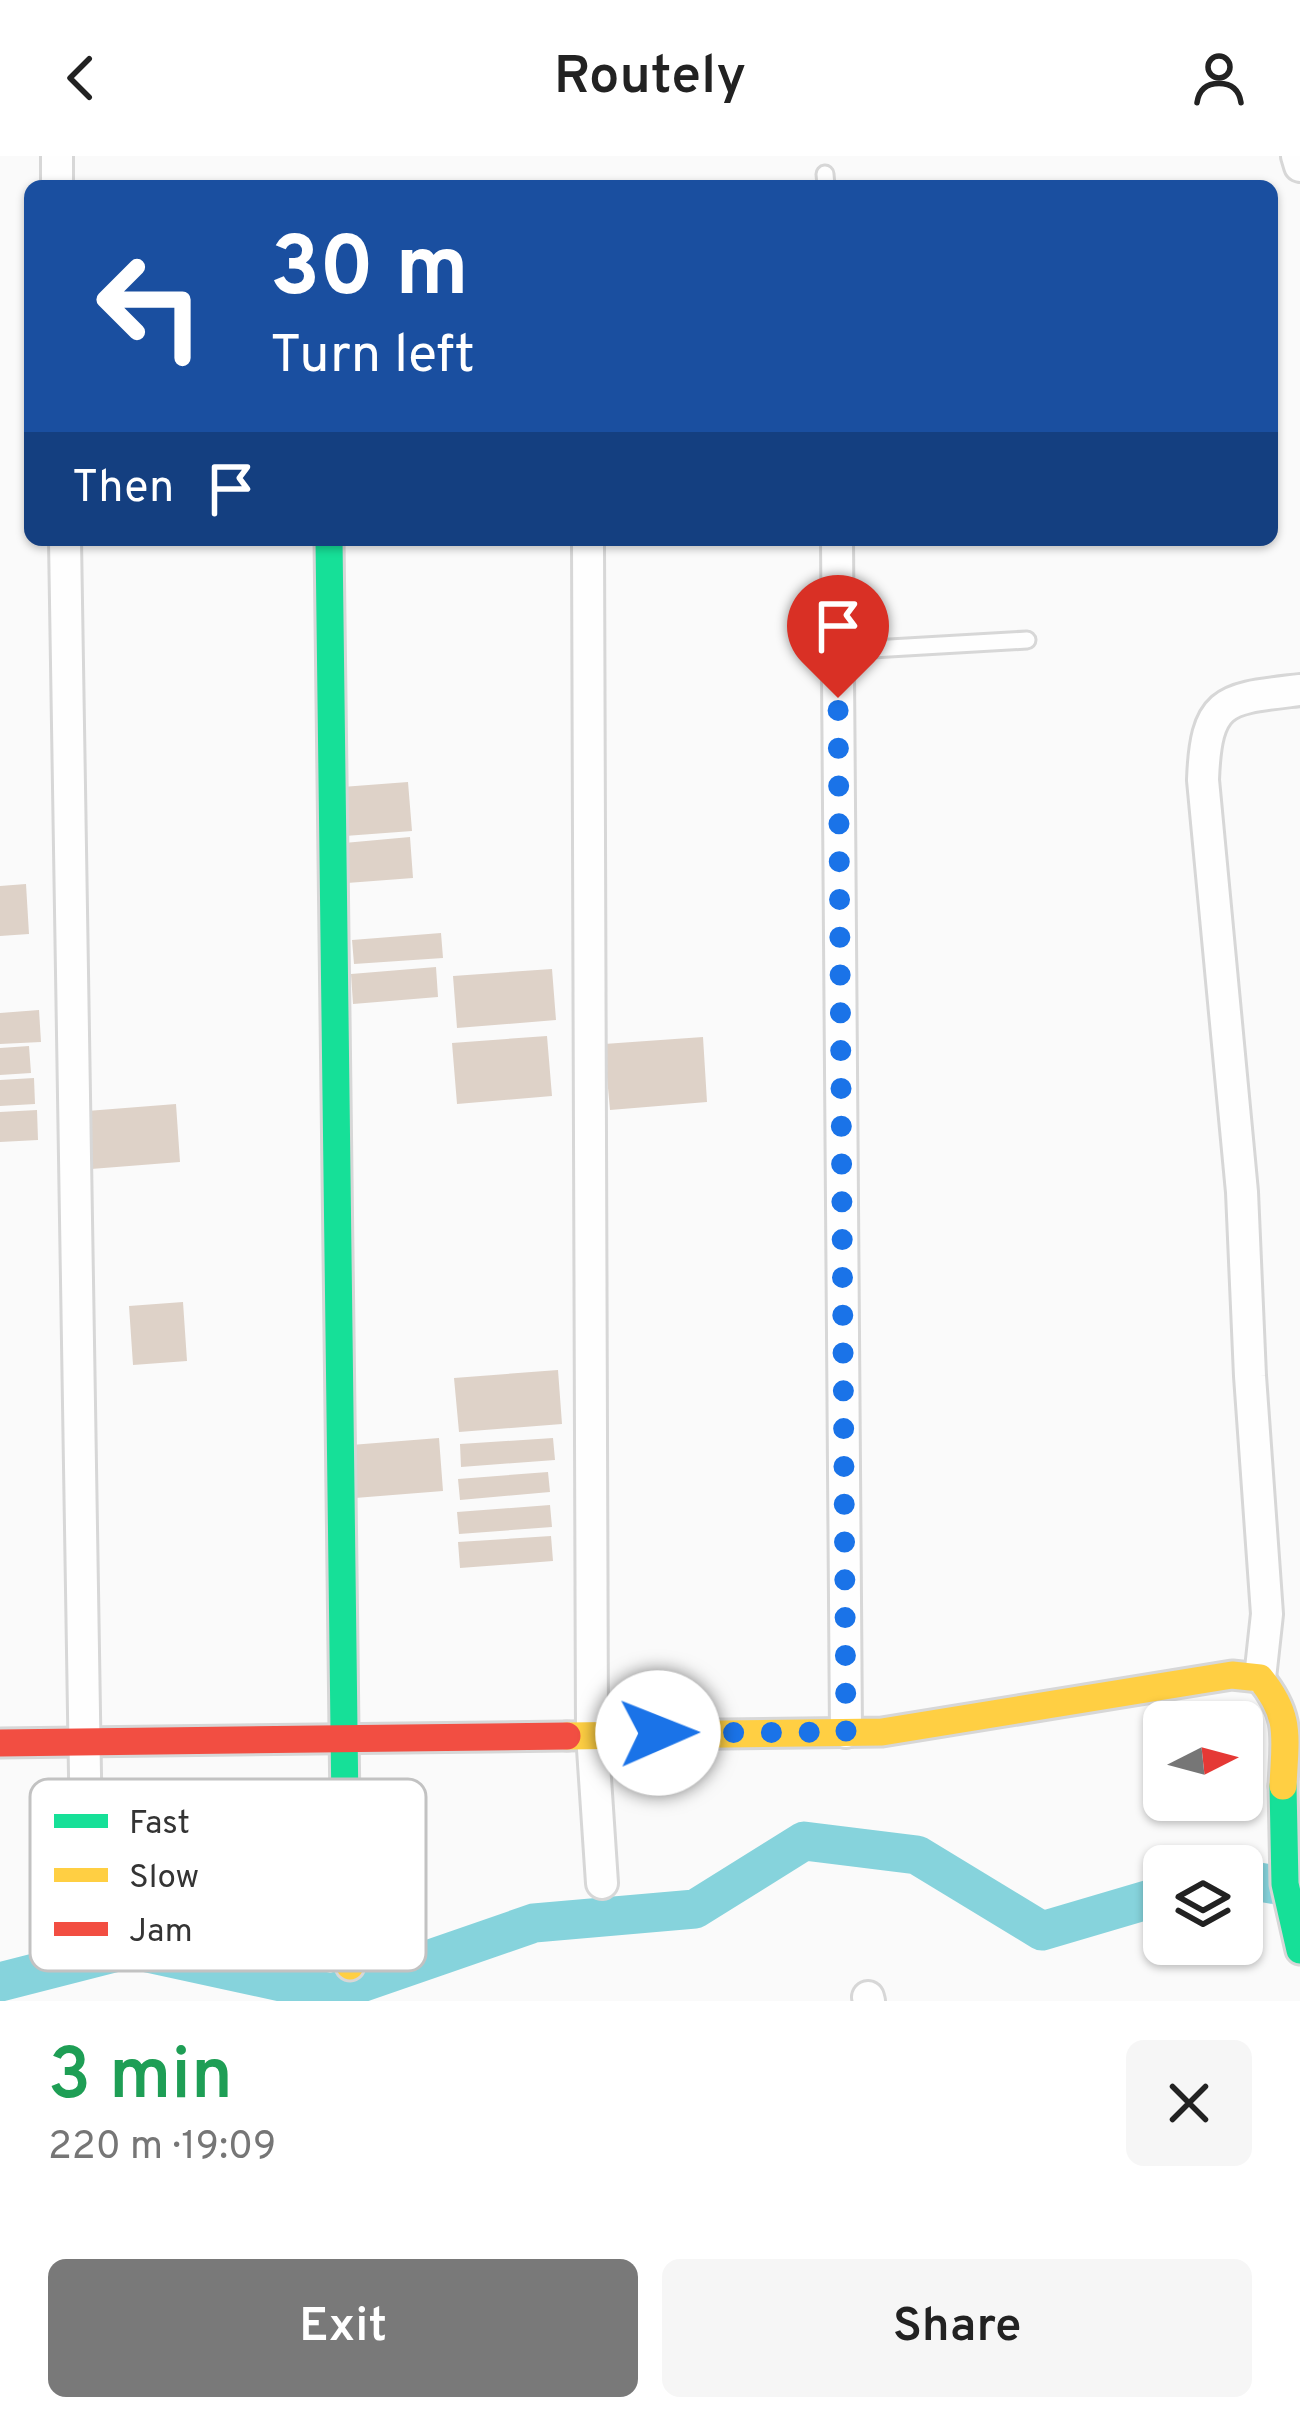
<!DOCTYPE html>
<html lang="en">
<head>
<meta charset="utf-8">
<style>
  body { margin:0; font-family:Overpass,sans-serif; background:#f6f6f6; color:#222; height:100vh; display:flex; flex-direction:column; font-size:45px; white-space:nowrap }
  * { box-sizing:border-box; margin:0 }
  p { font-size:39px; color:#767676 }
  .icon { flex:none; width:66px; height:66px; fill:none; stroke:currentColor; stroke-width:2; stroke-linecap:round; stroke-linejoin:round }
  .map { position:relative; height:1845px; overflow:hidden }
  .panel { display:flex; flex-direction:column; background:#fff; flex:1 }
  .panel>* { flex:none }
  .banner { position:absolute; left:24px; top:24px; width:1254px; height:366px; border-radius:18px; box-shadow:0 3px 9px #0004; background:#1a4fa0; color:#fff; overflow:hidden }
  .needle { width:78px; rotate:84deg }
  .controls { position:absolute; left:1143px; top:1545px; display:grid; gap:24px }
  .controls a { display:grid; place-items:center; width:120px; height:120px; border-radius:18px; background:#fff; box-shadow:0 3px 9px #0004; font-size:60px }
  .pin { position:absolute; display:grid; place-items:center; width:102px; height:102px; color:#fff; margin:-123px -51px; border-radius:50% 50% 50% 0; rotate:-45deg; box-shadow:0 0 12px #0007 }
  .pin .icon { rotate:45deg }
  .me { position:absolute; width:132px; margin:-66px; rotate:89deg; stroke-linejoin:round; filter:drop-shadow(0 0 9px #0008) }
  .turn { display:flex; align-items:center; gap:42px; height:252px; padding:0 48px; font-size:54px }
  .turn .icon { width:156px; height:156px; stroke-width:2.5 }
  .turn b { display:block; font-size:84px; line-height:102px }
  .then { display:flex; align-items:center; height:114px; padding:0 48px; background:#0003; gap:24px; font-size:45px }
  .round { display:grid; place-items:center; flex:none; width:126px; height:126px; border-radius:18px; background:#f6f6f6 }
  .headline { display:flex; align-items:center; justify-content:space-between; height:204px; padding:0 48px }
  h1 { font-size:72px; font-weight:600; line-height:90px; color:#1e9e55 }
  .button { display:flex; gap:24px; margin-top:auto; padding:24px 48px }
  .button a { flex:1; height:138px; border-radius:18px; background:#797979; color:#fff; font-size:48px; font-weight:600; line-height:138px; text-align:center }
  .button a+a { background:#f6f6f6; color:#222 }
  header { display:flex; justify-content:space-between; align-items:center; height:156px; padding:0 48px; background:#fff; font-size:54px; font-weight:600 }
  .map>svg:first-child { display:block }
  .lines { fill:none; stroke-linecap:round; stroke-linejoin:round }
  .canal { stroke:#86d3dc; stroke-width:39 }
  .building { fill:#ded2c8 }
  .lane-casing { stroke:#d7d7d7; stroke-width:21 }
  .street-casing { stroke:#d7d7d7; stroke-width:36 }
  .fast-casing { stroke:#d7d7d7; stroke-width:33 }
  .slow-casing { stroke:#d7d7d7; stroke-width:33 }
  .jam-casing { stroke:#d7d7d7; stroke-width:33 }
  .lane { stroke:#fefefe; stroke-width:15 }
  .street { stroke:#fefefe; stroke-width:30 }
  .fast { stroke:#16e098; stroke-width:27 }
  .slow { stroke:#ffcf43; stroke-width:27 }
  .jam { stroke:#f24e42; stroke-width:27 }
  .route { stroke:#1a73e8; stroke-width:21; stroke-dasharray:0 37.8 }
  .key { fill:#fff; stroke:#c2c2c2; stroke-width:3 }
  .key-label { font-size:33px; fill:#343434 }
</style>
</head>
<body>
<header><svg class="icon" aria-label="back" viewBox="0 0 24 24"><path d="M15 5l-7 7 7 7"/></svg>Routely<svg class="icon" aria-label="person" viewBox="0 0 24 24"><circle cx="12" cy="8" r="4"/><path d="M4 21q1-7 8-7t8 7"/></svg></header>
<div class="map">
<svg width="1300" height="1845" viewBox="0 0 1300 1845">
  <rect width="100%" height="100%" fill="#fafafa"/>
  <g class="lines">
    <path class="canal" d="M 1242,1723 L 1300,1733
      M 0,1826 L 129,1793 L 332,1837 L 534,1767 L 695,1753 L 804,1685 L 917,1699 L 1042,1775 L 1164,1739"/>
  </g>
  <path class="building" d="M 408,626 L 412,675 L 345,680 L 342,631 Z
    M 410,681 L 413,722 L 347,727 L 344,687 Z
    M 26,728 L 29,778 L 0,780 L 0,730 Z
    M 441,777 L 443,802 L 354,808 L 352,784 Z
    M 436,811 L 438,841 L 353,848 L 351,818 Z
    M 552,813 L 556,864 L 457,872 L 453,820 Z
    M 39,854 L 41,886 L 0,888 L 0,857 Z
    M 547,880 L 552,940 L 457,948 L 452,887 Z
    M 703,881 L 707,946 L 610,954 L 604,888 Z
    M 29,890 L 31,917 L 0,919 L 0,892 Z
    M 34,922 L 35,948 L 0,950 L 0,924 Z
    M 176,948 L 180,1006 L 91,1013 L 87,955 Z
    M 37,954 L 38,984 L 0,986 L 0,956 Z
    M 183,1146 L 187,1205 L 133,1209 L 129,1150 Z
    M 558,1214 L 562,1268 L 459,1276 L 454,1222 Z
    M 439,1282 L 443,1335 L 355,1342 L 351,1289 Z
    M 553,1282 L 555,1304 L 461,1311 L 460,1288 Z
    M 548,1316 L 550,1336 L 460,1344 L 458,1323 Z
    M 550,1349 L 552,1371 L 459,1378 L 457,1356 Z
    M 551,1380 L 553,1405 L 460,1412 L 458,1386 Z"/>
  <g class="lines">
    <defs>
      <path id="lane" d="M 825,18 L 826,30
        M 838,495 L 1027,484"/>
      <path id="street" d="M 57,0 L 57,30
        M 1297,0 L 1300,10
        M 65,384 L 87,1742
        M 588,384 L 592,1578 L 602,1727
        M 837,384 L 846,1576
        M 1260,1522 L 1267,1458 L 1250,1220 L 1242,1036 L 1203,624 C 1206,541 1225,543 1300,534
        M 868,1841 L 869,1845"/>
      <path id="fast" d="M 329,384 L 345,1652
        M 1283,1630 L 1285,1728 L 1300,1794"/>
      <path id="slow" d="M 567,1580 L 882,1576 L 1232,1519 L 1260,1522 C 1292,1561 1285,1582 1283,1630
        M 345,1652 L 350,1810"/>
      <path id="jam" d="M 0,1587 L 567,1580"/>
    </defs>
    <use href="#lane" class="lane-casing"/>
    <use href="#street" class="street-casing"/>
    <use href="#fast" class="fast-casing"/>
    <use href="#slow" class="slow-casing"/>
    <use href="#jam" class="jam-casing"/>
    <use href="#lane" class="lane"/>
    <use href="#street" class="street"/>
    <use href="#fast" class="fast"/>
    <use href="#slow" class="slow"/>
    <use href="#jam" class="jam"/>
  </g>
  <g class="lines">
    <path class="route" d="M 658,1577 L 846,1576 L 838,542"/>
  </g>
  <rect x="30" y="1623" width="396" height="192" rx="18" class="key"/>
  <rect x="54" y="1658" width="54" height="14" fill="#16e098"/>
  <rect x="54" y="1712" width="54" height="14" fill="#ffcf43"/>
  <rect x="54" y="1766" width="54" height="14" fill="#f24e42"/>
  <g class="key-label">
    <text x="129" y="1677">Fast</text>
    <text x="129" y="1731">Slow</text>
    <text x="129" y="1785">Jam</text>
  </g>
</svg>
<div class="controls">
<a><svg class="needle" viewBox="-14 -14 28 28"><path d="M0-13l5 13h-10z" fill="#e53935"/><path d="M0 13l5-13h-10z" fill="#767676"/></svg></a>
<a><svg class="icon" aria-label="layers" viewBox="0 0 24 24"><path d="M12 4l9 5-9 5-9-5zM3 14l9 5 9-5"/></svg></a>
</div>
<div class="pin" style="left:838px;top:542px;background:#d93025"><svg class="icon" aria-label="arrive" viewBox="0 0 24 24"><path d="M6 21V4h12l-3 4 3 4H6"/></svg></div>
<svg class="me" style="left:658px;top:1577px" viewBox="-20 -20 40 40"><circle r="19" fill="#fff"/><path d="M0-13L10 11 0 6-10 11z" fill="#1a73e8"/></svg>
<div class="banner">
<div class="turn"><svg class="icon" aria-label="left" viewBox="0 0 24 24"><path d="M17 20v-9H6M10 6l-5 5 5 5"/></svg><div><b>30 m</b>Turn left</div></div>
<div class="then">Then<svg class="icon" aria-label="arrive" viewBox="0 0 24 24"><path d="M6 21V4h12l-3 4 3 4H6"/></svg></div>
</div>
</div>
<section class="panel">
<div class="headline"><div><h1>3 min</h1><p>220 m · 19:09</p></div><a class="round"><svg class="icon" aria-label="close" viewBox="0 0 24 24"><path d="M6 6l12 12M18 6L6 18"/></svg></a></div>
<div class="button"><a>Exit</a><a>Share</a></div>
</section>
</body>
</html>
